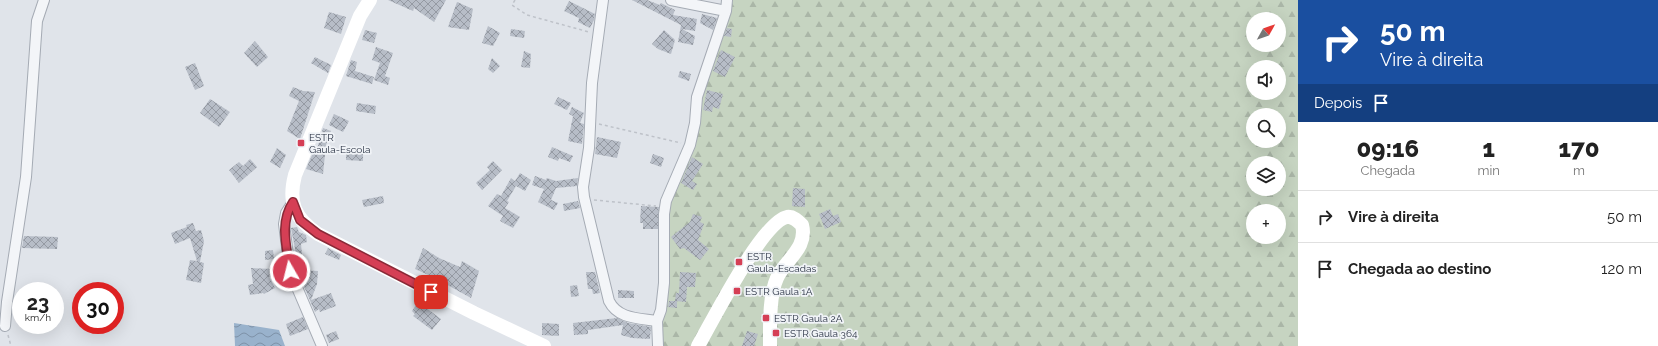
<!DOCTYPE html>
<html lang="pt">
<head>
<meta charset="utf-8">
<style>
  body { margin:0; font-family:Raleway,sans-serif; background:#f6f6f6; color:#222; height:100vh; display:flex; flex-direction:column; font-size:15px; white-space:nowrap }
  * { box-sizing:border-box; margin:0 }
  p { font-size:13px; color:#767676 }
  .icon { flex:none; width:22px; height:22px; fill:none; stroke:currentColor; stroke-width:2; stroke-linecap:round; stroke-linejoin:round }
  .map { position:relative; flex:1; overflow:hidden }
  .side { display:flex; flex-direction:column; background:#fff; width:360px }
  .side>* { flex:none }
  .top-card { background:#1a4fa0; color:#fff; overflow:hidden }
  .needle { width:26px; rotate:50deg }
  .fabs { position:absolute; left:1246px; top:12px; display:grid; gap:8px }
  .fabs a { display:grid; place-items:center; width:40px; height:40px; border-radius:50%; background:#fff; box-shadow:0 4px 16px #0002; font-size:20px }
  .speed { position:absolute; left:12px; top:282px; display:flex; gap:8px; font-size:20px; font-weight:700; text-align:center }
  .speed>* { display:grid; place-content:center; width:52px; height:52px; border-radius:50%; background:#fff; box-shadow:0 4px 16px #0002; line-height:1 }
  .speed small { font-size:10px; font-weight:400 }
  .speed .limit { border:6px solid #d22; background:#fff; color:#111 }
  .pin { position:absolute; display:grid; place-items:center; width:34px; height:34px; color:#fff; margin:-17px; border-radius:8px; box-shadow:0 2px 6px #0006 }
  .me { position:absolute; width:44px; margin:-22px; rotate:352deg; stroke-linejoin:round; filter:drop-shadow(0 0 3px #0008) }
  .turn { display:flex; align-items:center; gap:14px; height:84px; padding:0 16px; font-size:18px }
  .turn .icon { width:52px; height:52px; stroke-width:2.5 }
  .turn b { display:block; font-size:28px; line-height:34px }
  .then { display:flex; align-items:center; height:38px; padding:0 16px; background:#0003; gap:8px; font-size:15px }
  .eta { display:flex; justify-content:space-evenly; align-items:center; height:68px; text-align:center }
  .eta b { font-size:24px; font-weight:800; line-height:28px }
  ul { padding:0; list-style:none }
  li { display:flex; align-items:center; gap:12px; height:52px; padding:0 16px; border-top:1px solid #e0e0e0 }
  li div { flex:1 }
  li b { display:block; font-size:15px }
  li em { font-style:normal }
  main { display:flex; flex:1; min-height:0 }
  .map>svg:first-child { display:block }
  .forest { fill:url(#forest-firs); fill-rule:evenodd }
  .water { fill:url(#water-waves) }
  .building { fill:url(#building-cross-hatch) }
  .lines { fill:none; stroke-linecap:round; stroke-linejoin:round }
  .minor-casing { stroke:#a5abb4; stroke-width:12 }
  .path { stroke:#bec2c9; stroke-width:1.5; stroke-dasharray:3 3; stroke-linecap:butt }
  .minor { stroke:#f3f5f8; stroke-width:10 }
  .secondary { stroke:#fff; stroke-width:14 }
  .route-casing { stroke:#8a2937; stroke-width:10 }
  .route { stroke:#d53f55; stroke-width:7 }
  .poi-dot { fill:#d53f55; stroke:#f0f3f7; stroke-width:1.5 }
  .labels { text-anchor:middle; stroke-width:3.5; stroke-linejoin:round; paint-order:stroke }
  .poi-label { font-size:10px; fill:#283142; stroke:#f0f3f7; text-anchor:start }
</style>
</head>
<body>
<main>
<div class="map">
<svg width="1298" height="346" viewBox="0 0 1298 346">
  <defs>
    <pattern id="forest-firs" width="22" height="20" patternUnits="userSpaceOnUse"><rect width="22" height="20" fill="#c6d4c1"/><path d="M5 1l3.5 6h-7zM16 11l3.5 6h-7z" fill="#aab6a7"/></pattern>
    <pattern id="water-waves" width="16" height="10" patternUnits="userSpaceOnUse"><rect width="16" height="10" fill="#99b2cc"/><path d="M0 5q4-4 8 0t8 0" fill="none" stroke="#7d91a7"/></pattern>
    <pattern id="building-cross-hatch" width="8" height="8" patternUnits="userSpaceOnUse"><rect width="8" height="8" fill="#b7bdc7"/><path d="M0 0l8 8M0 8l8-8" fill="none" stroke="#959aa3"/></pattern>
  </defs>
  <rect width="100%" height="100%" fill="#e0e4ea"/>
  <path class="forest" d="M 728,0 L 1298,0 L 1298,346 L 662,346 L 664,214 ZM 1253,19 L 1279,19 L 1279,45 L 1253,45 ZM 1253,67 L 1279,67 L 1279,93 L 1253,93 ZM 1253,115 L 1279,115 L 1279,141 L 1253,141 ZM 1253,163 L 1279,163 L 1279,189 L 1253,189 ZM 1253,211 L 1279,211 L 1279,237 L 1253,237 Z"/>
  <path class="water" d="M 234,323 L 279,330 L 285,346 L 235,346 Z"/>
  <path class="building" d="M 388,0 L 446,0 L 434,22 L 414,8 L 413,11 Z
    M 632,0 L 647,0 L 660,5 L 661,3 L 675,10 L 673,15 L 697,19 L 695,31 L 682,29 L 695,36 L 693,45 L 678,42 L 681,25 Z
    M 569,1 L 595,14 L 594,20 L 590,28 L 578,22 L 579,18 L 564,11 Z
    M 457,2 L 473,9 L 469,30 L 448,27 Z
    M 329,12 L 346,17 L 341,34 L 324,28 Z
    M 702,14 L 717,18 L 713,30 L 700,23 Z
    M 488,26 L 500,33 L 493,46 L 482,43 Z
    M 727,28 L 732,29 L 731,37 L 724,36 Z
    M 511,29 L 525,31 L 524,38 L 510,36 Z
    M 365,30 L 377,33 L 374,43 L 362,40 Z
    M 664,30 L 675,40 L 671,54 L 658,49 L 652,44 Z
    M 255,41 L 268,57 L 257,67 L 244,53 Z
    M 376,47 L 393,53 L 385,76 L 390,78 L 388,85 L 374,80 L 380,63 L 372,60 Z
    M 721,50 L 735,57 L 725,77 L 713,71 Z
    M 524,51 L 531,54 L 530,68 L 521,67 Z
    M 315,57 L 331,65 L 328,73 L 311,63 Z
    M 492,58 L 500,66 L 493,73 L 488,69 Z
    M 351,60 L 357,62 L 355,71 L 374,77 L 372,84 L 346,76 Z
    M 195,63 L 204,86 L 195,90 L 185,67 Z
    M 680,71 L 691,74 L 689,81 L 678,77 Z
    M 293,87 L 303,91 L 315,92 L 300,139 L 287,131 L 299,101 L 289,96 Z
    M 707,90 L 723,94 L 719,109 L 713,107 L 712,112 L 703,110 Z
    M 558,97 L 571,103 L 567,110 L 554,104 Z
    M 210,99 L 230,112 L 219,127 L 200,113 Z
    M 357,103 L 376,106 L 375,114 L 356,111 Z
    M 572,107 L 584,113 L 580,123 L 584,124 L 582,144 L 568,141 L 573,116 L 569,114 Z
    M 334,114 L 349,121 L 343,132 L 329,125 Z
    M 323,128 L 331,131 L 326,145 L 323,174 L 306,169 L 315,148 L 317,149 Z
    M 597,137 L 621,142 L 617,158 L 595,154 Z
    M 552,147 L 573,156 L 570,162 L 559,158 L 558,161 L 548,157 Z
    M 277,148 L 286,155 L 280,168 L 270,162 Z
    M 346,153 L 363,154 L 363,161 L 346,160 Z
    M 653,154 L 664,158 L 661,167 L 650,163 Z
    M 692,157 L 703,164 L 692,181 L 697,184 L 693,190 L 681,183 Z
    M 250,159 L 257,167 L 239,183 L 229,170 L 239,162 L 243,166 Z
    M 493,161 L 502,170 L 482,190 L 476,183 L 490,170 L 487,167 Z
    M 520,173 L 531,180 L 525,191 L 516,186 L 507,201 L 509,202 L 505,208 L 520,217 L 513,228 L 500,221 L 503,216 L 488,206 L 497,194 L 501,196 L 511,178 L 515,181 Z
    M 535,176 L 546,180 L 547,178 L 556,181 L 578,178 L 577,186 L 556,188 L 551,200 L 558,203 L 554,210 L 538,202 L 544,189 L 532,185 Z
    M 793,188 L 805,189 L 805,207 L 792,206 Z
    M 383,196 L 384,203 L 364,207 L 362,200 Z
    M 578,201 L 580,208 L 564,211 L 563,204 Z
    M 641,206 L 659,207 L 658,229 L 643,229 L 643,223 L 640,223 Z
    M 830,209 L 833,216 L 838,214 L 841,222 L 825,229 L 819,214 Z
    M 693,214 L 702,217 L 700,222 L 704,224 L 698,240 L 709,249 L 700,260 L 684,248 L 680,249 L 671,237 L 690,222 Z
    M 193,223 L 196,231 L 201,230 L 204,241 L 200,262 L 204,263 L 201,283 L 186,280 L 190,260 L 197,261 L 190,238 L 175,244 L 171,233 L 187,227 L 186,225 Z
    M 297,227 L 299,232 L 306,235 L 307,242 L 301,244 L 303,264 L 298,264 L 291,228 Z
    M 24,236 L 58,237 L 57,249 L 22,248 Z
    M 328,248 L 341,255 L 339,260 L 325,254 Z
    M 423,248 L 439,258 L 460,267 L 462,261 L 479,271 L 471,298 L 433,277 L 415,269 Z
    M 273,250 L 274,259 L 265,260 L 265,251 Z
    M 251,268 L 275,269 L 276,276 L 269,277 L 275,288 L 264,294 L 263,293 L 250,295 L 248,285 L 253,284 Z
    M 297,270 L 318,271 L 317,284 L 311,300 L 331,293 L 336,306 L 320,312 L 319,309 L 315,312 Z
    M 586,272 L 595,272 L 600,293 L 593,294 L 592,289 L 588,289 Z
    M 680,272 L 696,273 L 695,287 L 687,287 L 686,302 L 675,301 L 676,293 L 679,293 Z
    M 577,285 L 579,296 L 571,297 L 570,286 Z
    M 618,290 L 634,291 L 634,298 L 618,298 Z
    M 669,301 L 677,301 L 677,308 L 668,307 Z
    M 418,302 L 441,319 L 432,330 L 413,316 L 415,314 L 412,311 Z
    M 303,317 L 308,329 L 290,336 L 286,324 Z
    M 617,318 L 628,323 L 651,327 L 650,339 L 632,338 L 621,335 L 623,325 L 588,330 L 588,334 L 574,335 L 573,323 Z
    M 542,323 L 559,324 L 559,336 L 542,335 Z
    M 336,331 L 339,339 L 329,343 L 326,335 Z
    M 747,331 L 758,334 L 754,346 L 742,346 Z"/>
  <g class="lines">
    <defs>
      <path id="minor" d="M 603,0 L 592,83 L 589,148 L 583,187 L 584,197 L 609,301 C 618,319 638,318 657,321
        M 671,0 L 726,11
        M 293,202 L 286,213 L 284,224 L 290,271 L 322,346
        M 5,326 L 7,302 L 26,177 L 37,21 L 44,0
        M 658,346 L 657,321 L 661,310 L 664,283 L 664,214 L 666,201 L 690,145 L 695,123 L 697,97 L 726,11 L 727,0"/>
    </defs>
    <use href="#minor" class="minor-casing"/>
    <path class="path" d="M 515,0 L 512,5 L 527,15 L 589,32
      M 599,124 L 681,143
      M 594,200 L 656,206
      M 8,335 L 11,346"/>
    <use href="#minor" class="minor"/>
    <path class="secondary" d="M 370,0 L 360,16 L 295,175 C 288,202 294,218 318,234 L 474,313 L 544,346
      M 698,346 C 712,322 762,222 787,217 C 793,216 798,221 802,225 C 808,248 785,260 777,278 C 769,295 770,327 770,346"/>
  </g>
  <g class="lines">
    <defs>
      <path id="route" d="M 290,271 C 287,248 279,223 293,202 L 300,220 L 318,234 L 431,292"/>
    </defs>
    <use href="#route" class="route-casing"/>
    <use href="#route" class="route"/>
  </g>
  <g class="poi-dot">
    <rect x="297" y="139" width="8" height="8" rx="2"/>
    <rect x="735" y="258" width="8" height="8" rx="2"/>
    <rect x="733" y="287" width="8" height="8" rx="2"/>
    <rect x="762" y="314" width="8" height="8" rx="2"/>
    <rect x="772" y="329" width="8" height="8" rx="2"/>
  </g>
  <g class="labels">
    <g class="poi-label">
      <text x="309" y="141">ESTR<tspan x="309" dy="12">Gaula-Escola</tspan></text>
      <text x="747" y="260">ESTR<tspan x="747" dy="12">Gaula-Escadas</tspan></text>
      <text x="745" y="295">ESTR Gaula 1A</text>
      <text x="774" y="322">ESTR Gaula 2A</text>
      <text x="784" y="337">ESTR Gaula 364</text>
    </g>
  </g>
</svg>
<div class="fabs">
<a><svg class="needle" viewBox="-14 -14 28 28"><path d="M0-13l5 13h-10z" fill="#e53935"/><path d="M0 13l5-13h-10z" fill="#767676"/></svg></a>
<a><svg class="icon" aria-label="sound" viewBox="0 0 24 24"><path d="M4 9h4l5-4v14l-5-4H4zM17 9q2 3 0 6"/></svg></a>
<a><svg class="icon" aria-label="search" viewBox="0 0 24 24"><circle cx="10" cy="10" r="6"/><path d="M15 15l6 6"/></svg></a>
<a><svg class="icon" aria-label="layers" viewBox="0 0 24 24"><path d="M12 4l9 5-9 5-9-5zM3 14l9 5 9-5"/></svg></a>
<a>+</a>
</div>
<div class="speed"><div>23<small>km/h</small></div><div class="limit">30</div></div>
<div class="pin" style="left:431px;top:292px;background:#d93025"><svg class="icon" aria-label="arrive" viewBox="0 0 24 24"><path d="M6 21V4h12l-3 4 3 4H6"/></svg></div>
<svg class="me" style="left:290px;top:271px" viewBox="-20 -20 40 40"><circle r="17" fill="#d53f55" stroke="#fff" stroke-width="3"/><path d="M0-11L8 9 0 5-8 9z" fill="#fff"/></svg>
</div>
<section class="side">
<div class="top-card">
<div class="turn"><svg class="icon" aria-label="right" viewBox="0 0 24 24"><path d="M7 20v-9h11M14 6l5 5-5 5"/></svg><div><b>50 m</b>Vire à direita</div></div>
<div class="then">Depois<svg class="icon" aria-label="arrive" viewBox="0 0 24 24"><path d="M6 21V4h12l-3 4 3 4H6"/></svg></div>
</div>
<div class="eta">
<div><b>09:16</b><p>Chegada</p></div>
<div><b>1</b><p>min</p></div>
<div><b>170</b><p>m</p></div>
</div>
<ul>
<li><svg class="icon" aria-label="right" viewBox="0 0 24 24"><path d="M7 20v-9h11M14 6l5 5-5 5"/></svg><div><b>Vire à direita</b></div><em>50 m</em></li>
<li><svg class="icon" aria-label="arrive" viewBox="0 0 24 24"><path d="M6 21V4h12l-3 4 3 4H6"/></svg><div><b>Chegada ao destino</b></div><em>120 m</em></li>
</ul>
</section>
</main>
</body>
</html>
